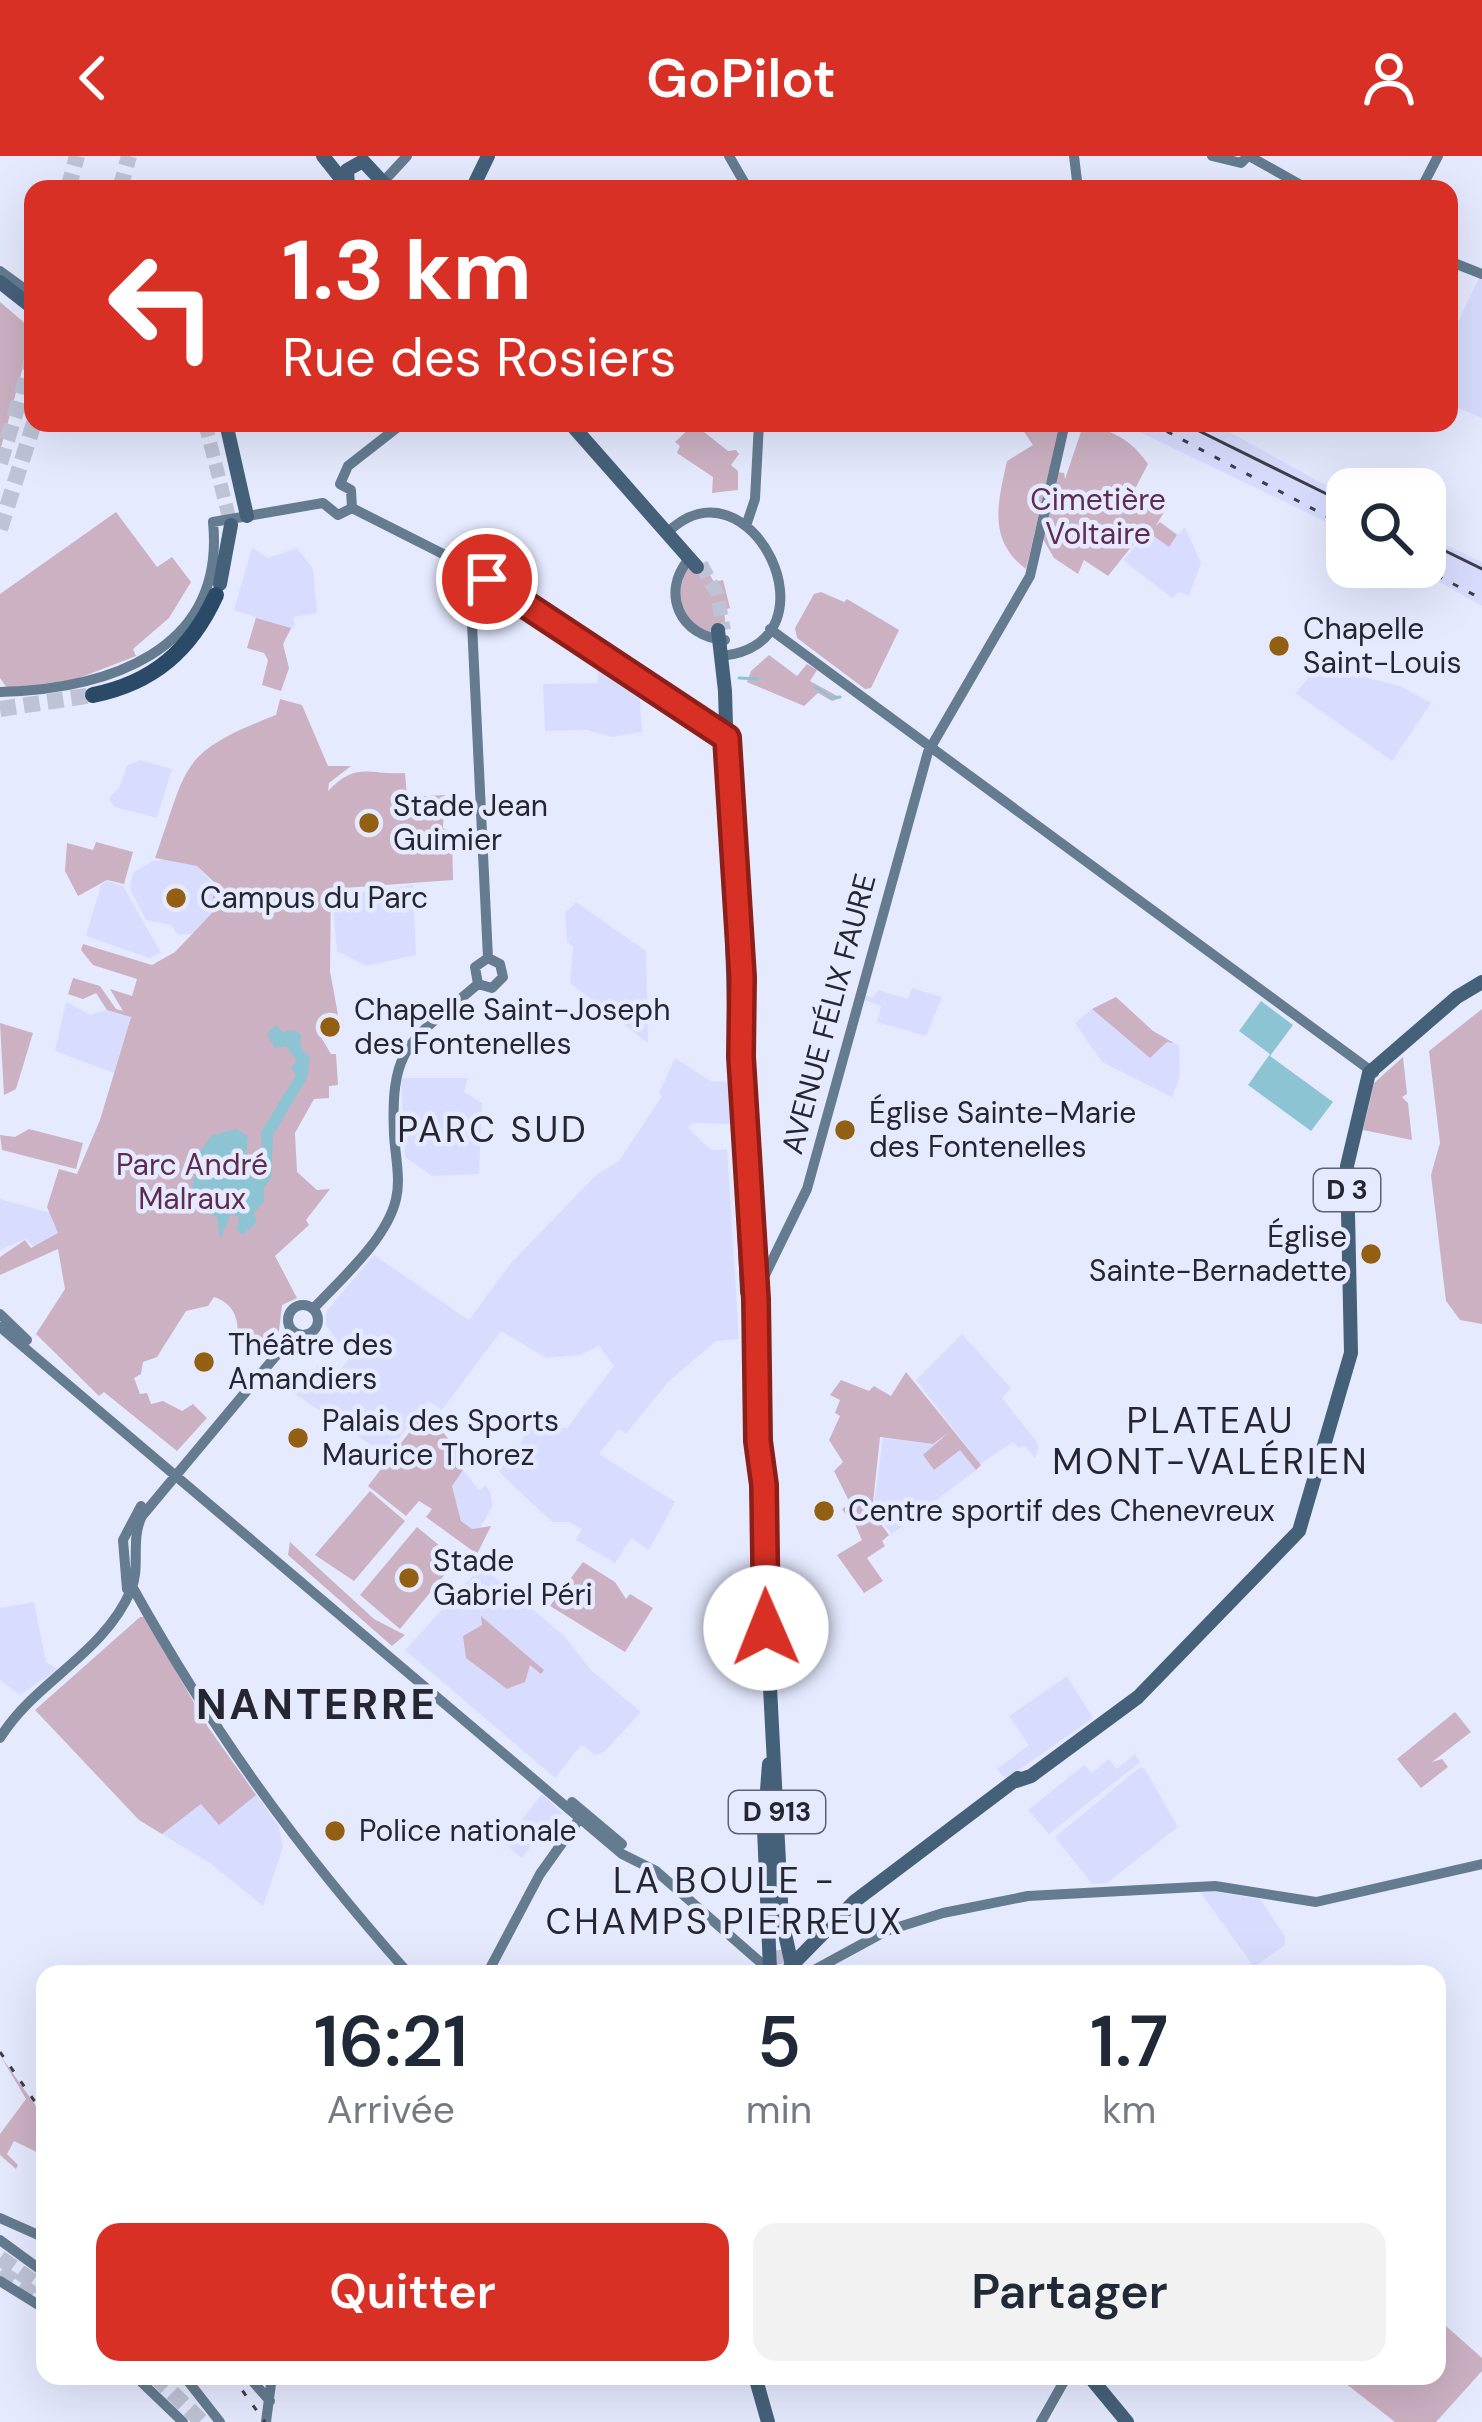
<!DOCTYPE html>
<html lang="fr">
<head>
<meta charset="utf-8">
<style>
  body { margin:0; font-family:"DM Sans",sans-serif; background:#f2f2f3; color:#1f2937; height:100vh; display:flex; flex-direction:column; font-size:45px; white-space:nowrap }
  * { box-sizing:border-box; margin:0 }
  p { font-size:39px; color:#747a83 }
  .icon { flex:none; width:66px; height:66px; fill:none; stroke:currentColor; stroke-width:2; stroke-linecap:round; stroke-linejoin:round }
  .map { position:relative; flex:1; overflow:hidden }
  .panel { position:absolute; left:36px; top:1809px; width:1410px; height:420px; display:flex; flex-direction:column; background:#fff; border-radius:24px; box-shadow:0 12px 48px #0002 }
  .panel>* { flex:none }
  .top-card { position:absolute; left:24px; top:24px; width:1434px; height:252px; border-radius:24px; box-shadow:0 12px 48px #0002; background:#d93025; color:#fff; overflow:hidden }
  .fabs { position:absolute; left:1326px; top:312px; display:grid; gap:24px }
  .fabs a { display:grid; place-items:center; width:120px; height:120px; border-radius:24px; background:#fff; box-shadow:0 12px 48px #0002; font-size:60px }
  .pin { position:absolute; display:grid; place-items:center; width:102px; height:102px; color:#fff; margin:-51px; border:6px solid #fff; border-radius:50%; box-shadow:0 3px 12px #0007 }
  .me { position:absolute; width:132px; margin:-66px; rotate:359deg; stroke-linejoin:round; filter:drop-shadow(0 0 9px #0008) }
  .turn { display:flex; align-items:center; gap:42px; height:252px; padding:0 60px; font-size:54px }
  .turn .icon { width:156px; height:156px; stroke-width:2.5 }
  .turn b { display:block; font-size:84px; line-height:102px }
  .eta { display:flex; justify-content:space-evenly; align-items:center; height:204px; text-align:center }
  .eta b { font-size:72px; font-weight:600; line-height:84px }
  .button { display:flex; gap:24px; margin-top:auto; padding:24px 60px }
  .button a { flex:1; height:138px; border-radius:24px; background:#d93025; color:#fff; font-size:48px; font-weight:600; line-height:138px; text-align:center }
  .button a+a { background:#f2f2f3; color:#1f2937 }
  header { display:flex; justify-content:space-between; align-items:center; height:156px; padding:0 60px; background:#d93025; color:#fff; font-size:54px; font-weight:600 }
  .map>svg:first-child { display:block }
  .built { fill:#d8ddff }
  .green { fill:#ccb1c3 }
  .water { fill:#8cc4d3 }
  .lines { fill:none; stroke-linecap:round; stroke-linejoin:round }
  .stream { stroke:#8cc4d3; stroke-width:3 }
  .primary-tunnel { stroke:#bfc3d6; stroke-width:14; stroke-dasharray:14 7; stroke-linecap:butt }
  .highway-tunnel { stroke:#bfc3d6; stroke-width:16; stroke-dasharray:16 8; stroke-linecap:butt }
  .secondary { stroke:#647b90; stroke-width:10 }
  .primary { stroke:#45617a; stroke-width:14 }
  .highway { stroke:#2a4a67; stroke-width:16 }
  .tram { stroke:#3e3f4b; stroke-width:3 }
  .rail { stroke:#3e3f4b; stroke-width:3; stroke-dasharray:6 12; stroke-linecap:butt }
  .route-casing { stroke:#8d1f18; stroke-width:30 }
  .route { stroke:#d93025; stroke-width:21 }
  .poi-dot { fill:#936013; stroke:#e6eaff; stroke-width:4.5 }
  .labels { text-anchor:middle; stroke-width:9; stroke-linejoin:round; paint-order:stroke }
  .shield { fill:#e6eaff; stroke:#5f616e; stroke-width:3 }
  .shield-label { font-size:27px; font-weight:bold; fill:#252630 }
  .park-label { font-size:30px; fill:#5f2b51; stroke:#e6eaff }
  .poi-label { font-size:30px; fill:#252630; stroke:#e6eaff; text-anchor:start }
  .street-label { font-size:30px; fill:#252630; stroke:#e6eaff }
  .quarter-label { font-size:36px; letter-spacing:3px; fill:#252630; stroke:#e6eaff }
  .district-label { font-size:42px; font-weight:bold; letter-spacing:3px; fill:#252630; stroke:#e6eaff }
</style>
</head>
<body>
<header><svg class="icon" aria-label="back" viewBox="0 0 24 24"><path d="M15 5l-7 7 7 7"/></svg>GoPilot<svg class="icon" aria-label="person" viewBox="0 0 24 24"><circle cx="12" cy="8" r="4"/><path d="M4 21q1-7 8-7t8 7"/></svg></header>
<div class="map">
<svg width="1482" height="2266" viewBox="0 0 1482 2266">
  <rect width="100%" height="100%" fill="#e6eaff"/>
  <path class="built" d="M 1479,122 L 1482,123 L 1482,262 L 1449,248 L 1449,185 Z
    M 1121,267 L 1213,267 L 1347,341 L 1347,376 Z
    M 1158,365 L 1178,378 L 1185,371 L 1201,407 L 1189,440 L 1179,436 L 1172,442 L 1123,404 Z
    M 1425,379 L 1482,406 L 1482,450 L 1413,411 L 1425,411 Z
    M 252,392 L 268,402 L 297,392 L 313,413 L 317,457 L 294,461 L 294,469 L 284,485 L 284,502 L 247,492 L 256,461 L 234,454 Z
    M 1319,510 L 1400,530 L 1431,547 L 1392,605 L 1295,537 Z
    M 598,512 L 615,512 L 639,528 L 642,576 L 612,581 L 587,574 L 545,575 L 543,528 L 598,527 Z
    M 140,604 L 172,613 L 157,662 L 114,651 L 109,642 L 120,630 L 127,610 Z
    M 168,703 L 194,706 L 217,732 L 213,761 L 191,778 L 178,779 L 171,769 L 146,764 L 130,734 L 133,717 L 152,705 Z
    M 107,725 L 123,730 L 161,797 L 149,802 L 86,780 L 101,729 Z
    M 413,729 L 416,799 L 366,810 L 337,795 L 331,732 L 366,736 Z
    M 576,746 L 646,795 L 648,887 L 570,827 L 573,791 L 567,785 L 565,757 Z
    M 912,832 L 942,841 L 926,880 L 877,866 L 881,850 L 862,843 L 863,839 L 873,841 L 878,834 L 908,843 Z
    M 66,846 L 91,859 L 108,853 L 131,860 L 114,917 L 55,895 Z
    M 1092,853 L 1179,889 L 1180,920 L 1172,941 L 1102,906 L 1075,867 Z
    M 675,902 L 710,925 L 731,926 L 732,968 L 692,967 L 688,972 L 711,994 L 727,993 L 739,1183 L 716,1185 L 668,1226 L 626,1278 L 619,1273 L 599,1298 L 675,1346 L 649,1394 L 631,1382 L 615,1407 L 576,1384 L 582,1373 L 569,1366 L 552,1366 L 499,1316 L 523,1284 L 528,1268 L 567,1272 L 614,1210 L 599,1190 L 580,1199 L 546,1202 L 501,1175 L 442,1254 L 428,1245 L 386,1299 L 292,1236 L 318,1210 L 334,1222 L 350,1202 L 326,1169 L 326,1156 L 374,1099 L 469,1164 L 511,1107 L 595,1020 L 619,1005 L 662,940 L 659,937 Z
    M 401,922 L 468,922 L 464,936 L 482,947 L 479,1018 L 432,1020 L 405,1001 Z
    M 0,1043 L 62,1060 L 65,1079 L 36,1094 L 26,1083 L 0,1094 Z
    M 962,1178 L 1011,1232 L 1002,1242 L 1039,1289 L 1035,1302 L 1025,1290 L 1019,1292 L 1013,1286 L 980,1308 L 916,1224 Z
    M 948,1277 L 976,1314 L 892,1378 L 873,1355 L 883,1282 L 933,1288 Z
    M 463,1314 L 479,1334 L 486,1329 L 491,1338 L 492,1351 L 480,1372 L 472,1373 L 461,1365 L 452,1329 Z
    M 482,1410 L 565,1481 L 592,1515 L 641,1556 L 604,1596 L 596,1599 L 581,1589 L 555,1622 L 405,1494 Z
    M 34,1446 L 46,1506 L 58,1513 L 20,1539 L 0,1524 L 0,1452 Z
    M 1067,1520 L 1093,1562 L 1008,1622 L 1003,1620 L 997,1613 L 1029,1589 L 1009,1560 Z
    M 1135,1598 L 1140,1606 L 1049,1678 L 1028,1654 L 1084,1609 L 1092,1617 L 1109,1603 L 1117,1613 Z
    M 237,1611 L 279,1671 L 283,1691 L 263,1750 L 210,1707 L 162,1678 Z
    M 1139,1612 L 1144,1612 L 1178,1671 L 1107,1727 L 1092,1728 L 1055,1681 Z
    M 542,1638 L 562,1657 L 550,1673 L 545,1670 L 522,1702 L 504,1687 Z
    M 1198,1733 L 1260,1743 L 1285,1780 L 1285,1789 L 1254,1811 Z"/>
  <path class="green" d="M 0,146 L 33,174 L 0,295 Z
    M 1018,267 L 1058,267 L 1060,272 L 1026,413 C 987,384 998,346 1007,305 L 1033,289 Z
    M 1084,267 L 1104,267 L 1107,275 C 1124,281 1137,292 1148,308 L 1135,333 L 1166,353 L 1155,371 L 1160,366 L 1177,379 L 1169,391 L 1151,378 L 1146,383 L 1140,380 L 1108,420 L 1084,404 L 1078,418 L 1054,402 L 1043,383 L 1052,339 L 1058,340 L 1061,334 L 1054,331 L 1057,316 L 1064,317 L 1065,323 Z
    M 694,268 L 728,295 L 736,294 L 739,298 L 731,309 L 738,315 L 738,334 L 712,337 L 713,321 L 677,297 L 680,290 L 675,286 Z
    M 116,356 L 157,411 L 172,401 L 191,426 L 169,462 L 133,493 L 136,500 L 74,524 L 7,532 L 0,522 L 0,438 Z
    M 703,407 L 714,426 L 723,424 L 730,452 L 724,454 L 726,474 L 716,474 L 715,480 L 696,474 L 677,447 L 686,411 L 693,414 Z
    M 821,436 L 844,446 L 847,443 L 899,474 L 871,532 L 865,533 L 797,482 L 795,472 L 814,438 Z
    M 256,462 L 291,472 L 283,488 L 289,512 L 281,535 L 262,529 L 268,504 L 264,497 L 247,492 Z
    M 769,499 L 797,520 L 807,508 L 817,514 L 810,525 L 841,542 L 832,545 L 818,537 L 804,550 L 747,526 L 751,515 Z
    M 280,543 L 302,549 L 328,610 L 351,610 L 329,627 L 328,635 C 357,605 368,619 405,617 L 407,641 L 445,639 L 443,672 L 452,676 L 453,724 L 331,733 L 330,815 L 338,859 L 318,876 L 331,898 L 336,898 L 338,929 L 329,930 L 329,942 L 314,943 L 295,977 L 297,1016 L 317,1034 L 330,1033 L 306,1064 L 309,1069 L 275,1100 L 297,1142 L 282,1149 L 279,1175 L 258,1200 L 237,1182 C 240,1163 233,1147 214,1141 L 208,1150 L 186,1155 L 157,1201 L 143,1206 L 141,1218 L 134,1222 L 140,1238 L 147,1237 L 151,1248 L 163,1245 L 182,1255 L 193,1248 L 207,1262 L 177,1295 L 104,1236 L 99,1240 L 36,1178 L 65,1133 L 58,1093 L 0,1119 L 0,1101 L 25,1084 L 31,1092 L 58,1077 L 47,1051 L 59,1013 L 77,1018 L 100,964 L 131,861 L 107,854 L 96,837 L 83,843 L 68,838 L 73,822 L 100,830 L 116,853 L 123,855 L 110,833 L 132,840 L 137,823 L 93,809 L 81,794 L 83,788 L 152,809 L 175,796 L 212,757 L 214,726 L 197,710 L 155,702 C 189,609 176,598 276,559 Z
    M 96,686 L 133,696 L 124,728 L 107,724 L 78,740 L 65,715 L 67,687 L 93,694 Z
    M 1116,841 L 1153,875 L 1174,887 L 1167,886 L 1150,902 L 1092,853 Z
    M 1482,853 L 1482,1168 L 1460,1164 L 1446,1145 L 1431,1019 L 1440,987 L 1429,895 Z
    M 0,867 L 33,877 L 16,933 L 4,939 Z
    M 1403,901 L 1407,938 L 1402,941 L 1408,947 L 1412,984 L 1363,974 L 1374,927 Z
    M 29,973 L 83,987 L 76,1013 L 2,994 L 0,979 L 15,981 Z
    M 906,1216 L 981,1309 L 976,1314 L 960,1294 L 934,1314 L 923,1299 L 948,1277 L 933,1288 L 880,1281 L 872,1356 L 889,1379 L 882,1385 L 885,1390 L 867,1402 L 883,1425 L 864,1437 L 837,1399 L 862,1384 L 851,1359 L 848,1362 L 842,1353 L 850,1347 L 834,1315 L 843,1306 L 829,1284 L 840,1260 L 835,1257 L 840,1244 L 830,1239 L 841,1224 L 869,1235 L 874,1230 L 891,1240 Z
    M 425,1256 L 461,1297 L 463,1314 L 452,1330 L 461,1365 L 472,1373 L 491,1370 L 477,1398 L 426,1361 L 432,1353 L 419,1345 L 406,1360 L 368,1330 Z
    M 370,1335 L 405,1365 L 354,1425 L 315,1399 Z
    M 417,1371 L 457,1404 L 400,1473 L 360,1439 Z
    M 290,1386 L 374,1463 L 405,1479 L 392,1490 L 288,1399 Z
    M 583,1406 L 615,1426 L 626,1443 L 630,1438 L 653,1452 L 625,1496 L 550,1450 Z
    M 481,1460 L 544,1514 L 541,1518 L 530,1509 L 525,1526 L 507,1533 L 466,1502 L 463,1480 L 482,1469 Z
    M 140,1461 L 145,1461 L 208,1571 L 256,1639 L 219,1669 L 201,1648 L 162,1678 L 139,1664 L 35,1554 Z
    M 1455,1556 L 1471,1576 L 1432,1606 L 1442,1603 L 1448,1611 L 1421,1632 L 1397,1603 Z
    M 0,1899 L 45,1963 L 45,2000 L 14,1985 L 7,1998 L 18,2009 L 16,2013 L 0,1999 L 0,1978 L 26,1943 Z
    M 1437,2162 L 1482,2202 L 1482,2215 L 1436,2266 L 1395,2266 L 1336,2220 L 1437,2220 Z"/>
  <path class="water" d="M 1261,845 L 1293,869 L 1270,900 L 1333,946 L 1311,975 L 1248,929 L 1270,898 L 1239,875 Z
    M 276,869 L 283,876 L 295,874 L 301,879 L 300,890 L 310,902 L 307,922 L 273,979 L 271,1023 L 264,1031 L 264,1046 L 254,1056 L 257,1066 L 242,1079 L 237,1073 L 239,1061 L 231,1058 L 220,1083 L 217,1061 L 204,1055 L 199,1038 L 192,1034 L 198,999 L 211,980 L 236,973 L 248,980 L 246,1000 L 236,1008 L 236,1015 L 255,1022 L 263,1020 L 261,976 L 296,919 L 291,912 L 297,905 L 286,890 L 275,892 L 267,878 Z"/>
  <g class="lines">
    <path class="stream" d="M 739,522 L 758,523
      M 815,531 L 832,542 L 840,541"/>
    <path class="primary-tunnel" d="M 205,267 L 231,369
      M 701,408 L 717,438 L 724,474
      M 779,1794 L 784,1818"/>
    <path class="highway-tunnel" d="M 68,33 L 77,0
      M 120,33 L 129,0
      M 0,307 L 33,200
      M 0,373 L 34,267
      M 0,553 L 93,539
      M 0,2102 L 45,2134
      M 0,2116 L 45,2146
      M 155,2220 L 202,2266"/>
    <path class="secondary" d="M 729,0 L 748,33
      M 1074,0 L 1078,33
      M 1212,0 L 1241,7 L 1248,0
      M 1249,0 L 1308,33
      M 383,26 L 407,0
      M 1421,33 L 1438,0
      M 1449,105 L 1482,118
      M 0,115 L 33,139
      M 340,328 L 348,310 L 403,267
      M 340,328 L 351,334 L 352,352
      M 323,347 L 338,359 L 352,352
      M 352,352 L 455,404 L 470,396 L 483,406 L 481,419 L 470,426 L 488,802
      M 746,370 L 755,343 L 759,267
      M 666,378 C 749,293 845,488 721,500
      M 689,403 C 660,437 680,481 725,484
      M 481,419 L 727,582
      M 770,473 L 1374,917
      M 0,536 C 105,533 226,497 213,366 L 323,347
      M 478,828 L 492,832 L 503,821 L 500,808 L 488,802
      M 478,828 L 475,811 L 488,802
      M 755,1129 L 765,1119 L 807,1033 L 928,596 L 1030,420 L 1065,267
      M288 1164a15 15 0 1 1 30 0a15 15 0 1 1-30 0Z
      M 313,1153 C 341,1123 387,1083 396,1043 C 401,1023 395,999 394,978 C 390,887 412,885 478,828
      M 0,1158 L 27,1184
      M 0,1171 L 622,1698 L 656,1715 L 767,1812
      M 133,1432 C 215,1579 297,1692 409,1818
      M 127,1433 L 123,1384 L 141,1350
      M 0,1582 C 35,1525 103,1499 131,1434 C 141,1411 130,1384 142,1360 L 295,1177
      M 572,1646 L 622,1688
      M 487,1818 L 540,1718 L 580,1662
      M 807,1818 L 886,1775 L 943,1757 L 1028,1740 L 1215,1730 L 1316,1746 L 1482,1708
      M 0,2062 L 45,2082
      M 0,2084 L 45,2117
      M 0,2125 L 45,2153
      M 135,2220 L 183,2266
      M 184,2220 L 220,2266
      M 248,2220 L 270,2245
      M 266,2266 L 272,2220
      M 1041,2266 L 1067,2220"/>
    <path class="primary" d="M 323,0 L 346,29
      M 348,31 L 347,14 L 363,5 L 389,33
      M 472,33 L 488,0
      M 0,126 L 33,152
      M 226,267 L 247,360
      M 570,267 L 697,411
      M 220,428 L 231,369
      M 718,474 L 725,535 L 734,851 L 756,1143 L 757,1336 L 765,1440
      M 743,1045 L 747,1136
      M 765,1434 L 782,1764 L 791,1805
      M 769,1608 L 764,1673 L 770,1814
      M 1016,1625 L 1031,1620 L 1138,1541 L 1299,1375 L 1351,1197 L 1347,1010 L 1369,917 L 1457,841 L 1482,826
      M 790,1811 L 855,1745 L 1018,1622
      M 755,2220 L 768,2266
      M 1089,2220 L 1127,2266"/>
    <path class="highway" d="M 93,539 C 153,527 191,494 216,439"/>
    <path class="tram" d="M 516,33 L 581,33
      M 1183,267 L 1347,348
      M 1425,385 L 1482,413"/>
    <path class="rail" d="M 1151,267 L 1347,371
      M 1421,411 L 1482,443
      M 0,1896 L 45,1960
      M 232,2220 L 265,2266"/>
  </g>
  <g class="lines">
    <defs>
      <path id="route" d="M 487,423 L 727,582 L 742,821 L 741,901 L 756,1143 L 758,1285 L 764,1329 L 766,1472"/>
    </defs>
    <use href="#route" class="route-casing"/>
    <use href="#route" class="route"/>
  </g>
  <g class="poi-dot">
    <circle cx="1279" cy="490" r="12"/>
    <circle cx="369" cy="667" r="12"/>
    <circle cx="176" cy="742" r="12"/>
    <circle cx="330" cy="871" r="12"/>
    <circle cx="845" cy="974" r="12"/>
    <circle cx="1371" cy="1098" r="12"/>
    <circle cx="204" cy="1206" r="12"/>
    <circle cx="298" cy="1282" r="12"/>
    <circle cx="824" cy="1355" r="12"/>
    <circle cx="409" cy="1422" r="12"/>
    <circle cx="335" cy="1675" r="12"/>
  </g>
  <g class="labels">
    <g class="shield">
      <rect x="1314" y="1013" width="66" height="42" rx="9"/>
      <rect x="729" y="1635" width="96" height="42" rx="9"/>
    </g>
    <g class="shield-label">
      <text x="1347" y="1043">D 3</text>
      <text x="777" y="1665">D 913</text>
    </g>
    <g class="park-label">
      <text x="1098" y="354">Cimetière<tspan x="1098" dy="34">Voltaire</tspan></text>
      <text x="192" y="1019">Parc André<tspan x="192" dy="34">Malraux</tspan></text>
    </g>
    <g class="poi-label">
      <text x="1303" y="483">Chapelle<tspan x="1303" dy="34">Saint-Louis</tspan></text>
      <text x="393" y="660">Stade Jean<tspan x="393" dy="34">Guimier</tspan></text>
      <text x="200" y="752">Campus du Parc</text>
      <text x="354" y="864">Chapelle Saint-Joseph<tspan x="354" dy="34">des Fontenelles</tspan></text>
      <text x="869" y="967">Église Sainte-Marie<tspan x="869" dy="34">des Fontenelles</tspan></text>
      <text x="1347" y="1091" text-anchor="end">Église<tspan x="1347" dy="34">Sainte-Bernadette</tspan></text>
      <text x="228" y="1199">Théâtre des<tspan x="228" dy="34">Amandiers</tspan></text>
      <text x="322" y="1275">Palais des Sports<tspan x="322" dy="34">Maurice Thorez</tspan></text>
      <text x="848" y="1365">Centre sportif des Chenevreux</text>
      <text x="433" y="1415">Stade<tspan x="433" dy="34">Gabriel Péri</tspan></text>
      <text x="359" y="1685">Police nationale</text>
    </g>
    <g class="street-label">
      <text transform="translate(829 858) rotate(-75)" y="10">AVENUE FÉLIX FAURE</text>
    </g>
    <g class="quarter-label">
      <text x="493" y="986">PARC SUD</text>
      <text x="1211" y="1277">PLATEAU<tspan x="1211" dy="41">MONT-VALÉRIEN</tspan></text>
      <text x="725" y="1737">LA BOULE -<tspan x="725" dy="41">CHAMPS PIERREUX</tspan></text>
    </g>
    <g class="district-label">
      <text x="317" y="1563">NANTERRE</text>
    </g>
  </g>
</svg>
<div class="fabs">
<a><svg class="icon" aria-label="search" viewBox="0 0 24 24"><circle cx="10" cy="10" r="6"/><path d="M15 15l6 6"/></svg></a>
</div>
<div class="pin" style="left:487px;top:423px;background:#d93025"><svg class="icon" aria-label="arrive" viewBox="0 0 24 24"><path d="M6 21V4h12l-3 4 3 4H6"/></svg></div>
<svg class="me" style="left:766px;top:1472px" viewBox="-20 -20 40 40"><circle r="19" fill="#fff"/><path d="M0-13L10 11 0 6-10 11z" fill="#d93025"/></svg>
<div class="top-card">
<div class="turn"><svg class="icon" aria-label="left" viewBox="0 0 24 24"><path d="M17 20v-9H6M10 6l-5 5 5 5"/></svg><div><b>1.3 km</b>Rue des Rosiers</div></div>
</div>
<section class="panel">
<div class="eta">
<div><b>16:21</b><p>Arrivée</p></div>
<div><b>5</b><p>min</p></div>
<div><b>1.7</b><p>km</p></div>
</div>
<div class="button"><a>Quitter</a><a>Partager</a></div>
</section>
</div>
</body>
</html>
